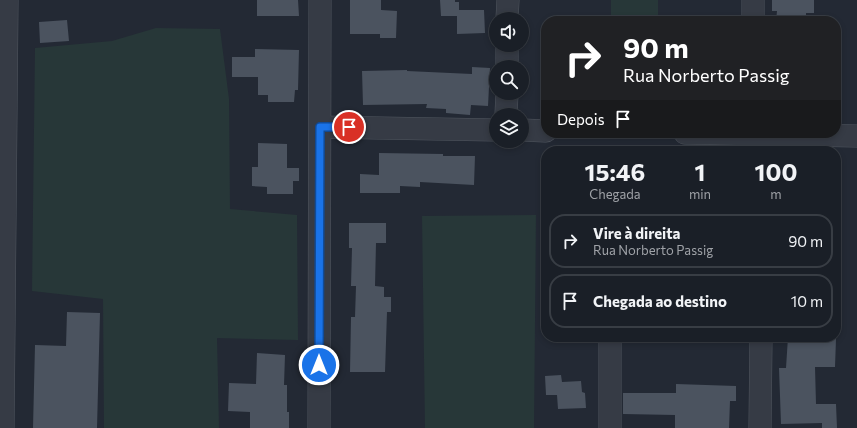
<!DOCTYPE html>
<html lang="pt">
<head>
<meta charset="utf-8">
<style>
  body { margin:0; font-family:Commissioner,sans-serif; background:#272c33; color:#f1f3f6; height:100vh; display:flex; flex-direction:column; font-size:15px; white-space:nowrap }
  * { box-sizing:border-box; margin:0 }
  p { font-size:13px; color:#9fa2a7 }
  .icon { flex:none; width:22px; height:22px; fill:none; stroke:currentColor; stroke-width:2; stroke-linecap:round; stroke-linejoin:round }
  .map { position:relative; flex:1; overflow:hidden }
  .sheet { position:absolute; left:541px; top:146px; width:300px; height:196px; display:flex; flex-direction:column; background:#1a1f27; border-radius:16px; box-shadow:0 2px 6px #0003,0 0 0 1px #383d44 }
  .sheet>* { flex:none }
  .guide { position:absolute; left:541px; top:16px; width:300px; height:122px; border-radius:16px; box-shadow:0 2px 6px #0003,0 0 0 1px #383d44; background:#202124; color:#fff; overflow:hidden }
  .fabs { position:absolute; left:489px; top:12px; display:grid; gap:8px }
  .fabs a { display:grid; place-items:center; width:40px; height:40px; border-radius:50%; background:#1a1f27; box-shadow:0 2px 6px #0003,0 0 0 1px #383d44; font-size:20px }
  .pin { position:absolute; display:grid; place-items:center; width:34px; height:34px; color:#fff; margin:-17px; border:2px solid #fff; border-radius:50%; box-shadow:0 1px 4px #0007 }
  .me { position:absolute; width:44px; margin:-22px; rotate:0deg; stroke-linejoin:round; filter:drop-shadow(0 0 3px #0008) }
  .turn { display:flex; align-items:center; gap:14px; height:84px; padding:0 16px; font-size:18px }
  .turn .icon { width:52px; height:52px; stroke-width:2.5 }
  .turn b { display:block; font-size:28px; line-height:34px }
  .then { display:flex; align-items:center; height:38px; padding:0 16px; background:#0003; gap:8px; font-size:15px }
  .eta { display:flex; justify-content:space-evenly; align-items:center; height:68px; text-align:center }
  .eta b { font-size:24px; font-weight:700; line-height:28px }
  ul { padding:0; list-style:none }
  li { display:flex; align-items:center; gap:12px; height:54px; margin:0 8px 6px; padding:0 8px; border:2px solid #383d44; border-radius:16px }
  li div { flex:1 }
  li b { display:block; font-size:15px }
  li em { font-style:normal }
  .map>svg:first-child { display:block }
  .green { fill:#273738 }
  .building { fill:#4b535f }
  .lines { fill:none; stroke-linecap:round; stroke-linejoin:round }
  .minor-casing { stroke:#50565f; stroke-width:23 }
  .minor { stroke:#363b45; stroke-width:22 }
  .route-casing { stroke:#114b97; stroke-width:10 }
  .route { stroke:#1a73e8; stroke-width:7 }
</style>
</head>
<body>
<div class="map">
<svg width="857" height="428" viewBox="0 0 857 428">
  <rect width="100%" height="100%" fill="#232934"/>
  <path class="green" d="M 611,0 L 658,0 L 658,21 L 633,21 L 611,17 Z
    M 156,28 L 220,29 L 229,99 L 230,209 L 297,215 L 298,340 L 217,338 L 219,428 L 104,428 L 103,299 L 32,291 L 35,48 L 112,41 Z
    M 536,215 L 534,428 L 425,428 L 422,216 Z"/>
  <path class="building" d="M 257,0 L 298,0 L 299,16 L 257,16 Z
    M 350,0 L 381,0 L 381,10 L 397,11 L 396,38 L 380,38 L 380,34 L 350,34 Z
    M 440,0 L 455,0 L 455,2 L 459,2 L 459,10 L 484,10 L 485,33 L 457,34 L 457,16 L 441,16 Z
    M 772,0 L 814,0 L 814,13 L 806,13 L 806,21 L 776,21 L 777,11 L 772,11 Z
    M 67,20 L 69,41 L 40,43 L 39,22 Z
    M 255,49 L 299,50 L 298,90 L 295,90 L 294,102 L 268,102 L 268,95 L 258,95 L 258,77 L 232,77 L 232,57 L 255,57 Z
    M 472,67 L 490,68 L 488,106 L 471,105 L 470,115 L 446,113 L 446,109 L 426,108 L 427,104 L 363,105 L 362,71 L 407,70 L 407,71 L 472,74 Z
    M 258,143 L 287,144 L 287,168 L 299,168 L 299,181 L 293,181 L 293,194 L 267,194 L 267,187 L 252,186 L 252,167 L 258,167 Z
    M 379,153 L 443,154 L 443,156 L 475,156 L 474,185 L 420,182 L 420,187 L 400,186 L 400,193 L 360,193 L 360,174 L 379,175 Z
    M 349,223 L 386,223 L 386,243 L 376,243 L 375,286 L 384,287 L 384,297 L 391,297 L 391,312 L 387,312 L 385,372 L 350,372 L 351,317 L 355,317 L 356,286 L 351,286 L 352,248 L 349,248 Z
    M 67,312 L 100,313 L 97,428 L 33,428 L 35,345 L 66,346 Z
    M 788,337 L 836,339 L 835,367 L 815,367 L 816,404 L 836,404 L 837,428 L 822,428 L 822,423 L 781,424 L 779,368 L 786,368 Z
    M 257,353 L 285,355 L 284,385 L 287,385 L 287,412 L 289,412 L 289,428 L 250,428 L 250,412 L 228,411 L 229,383 L 256,384 Z
    M 561,375 L 562,382 L 581,381 L 582,392 L 585,393 L 586,408 L 558,409 L 557,395 L 546,395 L 545,376 Z
    M 676,384 L 736,386 L 736,401 L 730,401 L 729,428 L 675,428 L 675,415 L 623,414 L 623,393 L 676,393 Z"/>
  <g class="lines">
    <defs>
      <path id="minor" d="M 507,19 L 508,0
        M 753,21 L 753,0
        M 507,67 L 507,45
        M 506,115 L 507,93
        M 320,127 L 496,130
        M 522,130 L 546,131
        M 685,133 L 857,136
        M 3,428 L 7,0
        M 319,428 L 320,0
        M 610,428 L 610,337
        M 760,428 L 761,337"/>
    </defs>
    <use href="#minor" class="minor-casing"/>
    <use href="#minor" class="minor"/>
  </g>
  <g class="lines">
    <defs>
      <path id="route" d="M 319,365 L 320,127 L 349,127"/>
    </defs>
    <use href="#route" class="route-casing"/>
    <use href="#route" class="route"/>
  </g>
</svg>
<div class="fabs">
<a><svg class="icon" aria-label="sound" viewBox="0 0 24 24"><path d="M4 9h4l5-4v14l-5-4H4zM17 9q2 3 0 6"/></svg></a>
<a><svg class="icon" aria-label="search" viewBox="0 0 24 24"><circle cx="10" cy="10" r="6"/><path d="M15 15l6 6"/></svg></a>
<a><svg class="icon" aria-label="layers" viewBox="0 0 24 24"><path d="M12 4l9 5-9 5-9-5zM3 14l9 5 9-5"/></svg></a>
</div>
<div class="pin" style="left:349px;top:127px;background:#d93025"><svg class="icon" aria-label="arrive" viewBox="0 0 24 24"><path d="M6 21V4h12l-3 4 3 4H6"/></svg></div>
<svg class="me" style="left:319px;top:365px" viewBox="-20 -20 40 40"><circle r="17" fill="#1a73e8" stroke="#fff" stroke-width="3"/><path d="M0-11L8 9 0 5-8 9z" fill="#fff"/></svg>
<div class="guide">
<div class="turn"><svg class="icon" aria-label="right" viewBox="0 0 24 24"><path d="M7 20v-9h11M14 6l5 5-5 5"/></svg><div><b>90 m</b>Rua Norberto Passig</div></div>
<div class="then">Depois<svg class="icon" aria-label="arrive" viewBox="0 0 24 24"><path d="M6 21V4h12l-3 4 3 4H6"/></svg></div>
</div>
<section class="sheet">
<div class="eta">
<div><b>15:46</b><p>Chegada</p></div>
<div><b>1</b><p>min</p></div>
<div><b>100</b><p>m</p></div>
</div>
<ul>
<li><svg class="icon" aria-label="right" viewBox="0 0 24 24"><path d="M7 20v-9h11M14 6l5 5-5 5"/></svg><div><b>Vire à direita</b><p>Rua Norberto Passig</p></div><em>90 m</em></li>
<li><svg class="icon" aria-label="arrive" viewBox="0 0 24 24"><path d="M6 21V4h12l-3 4 3 4H6"/></svg><div><b>Chegada ao destino</b></div><em>10 m</em></li>
</ul>
</section>
</div>
</body>
</html>
